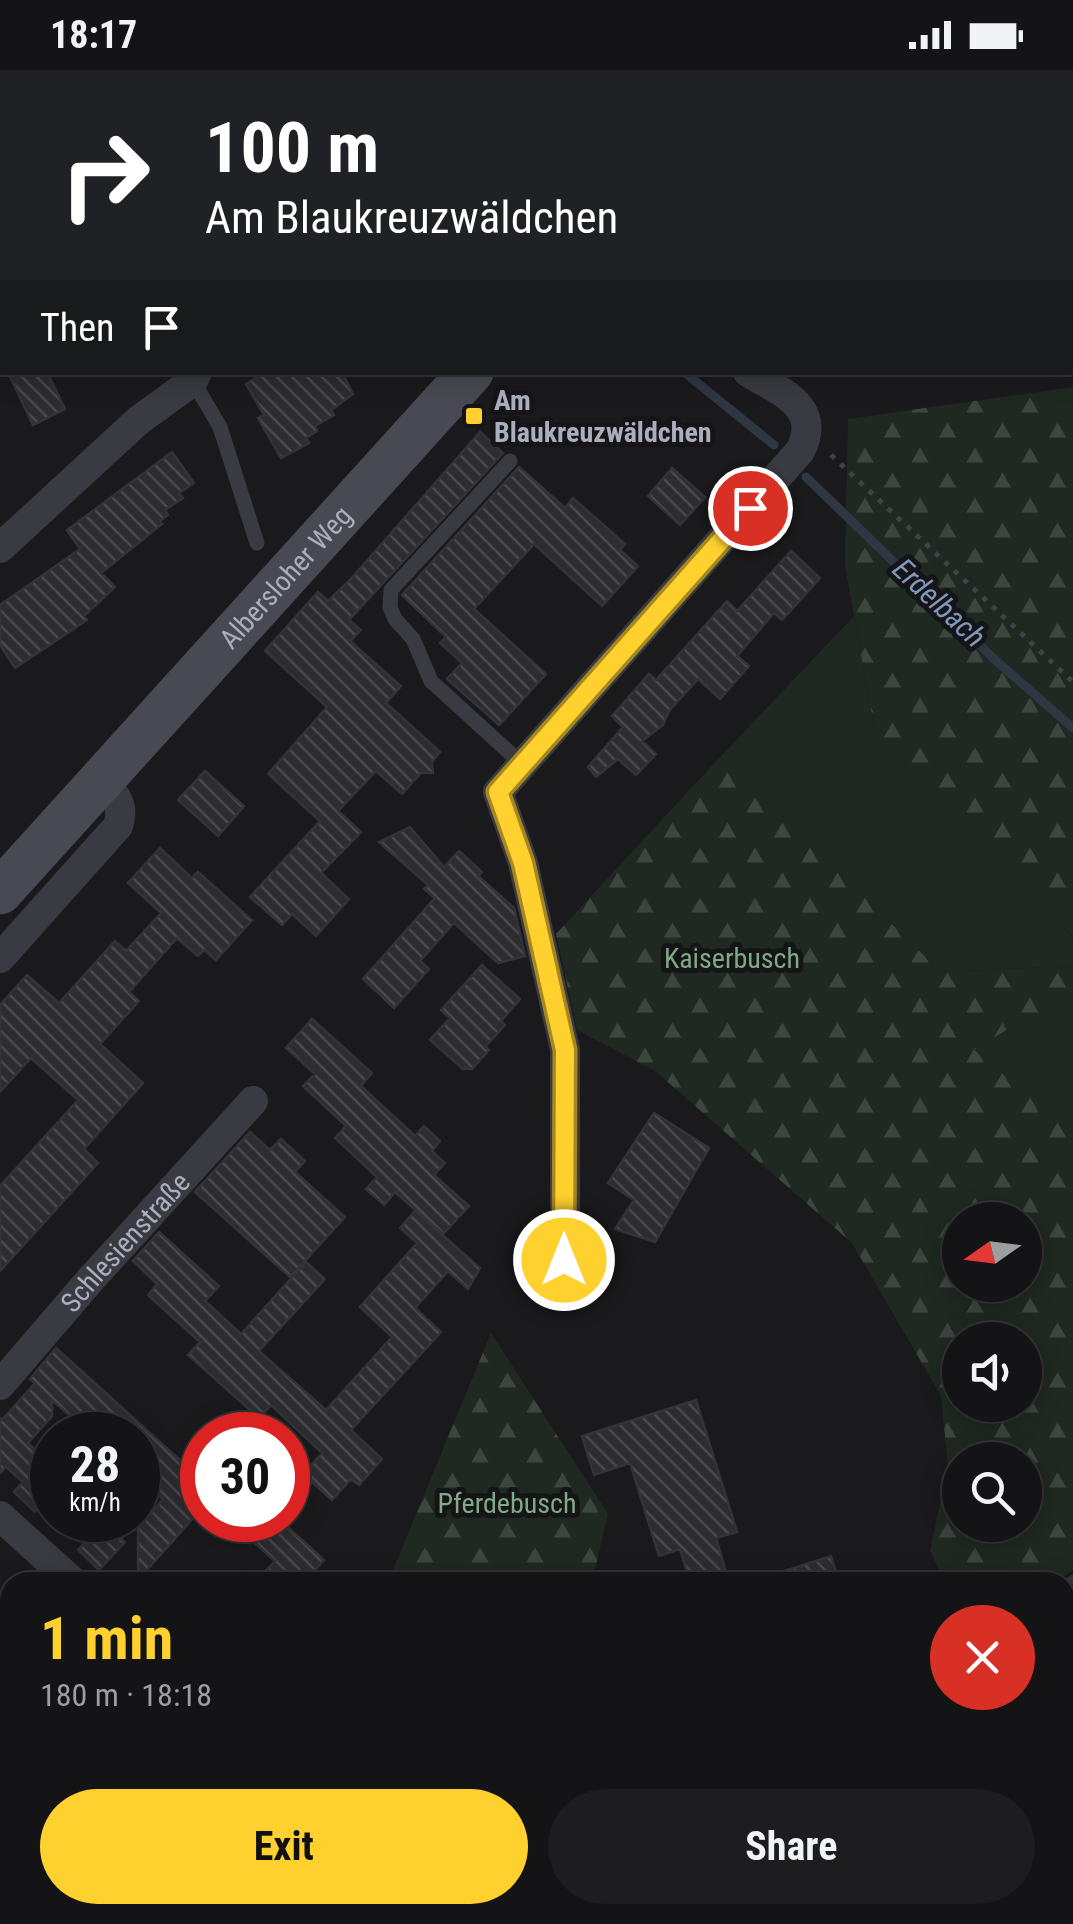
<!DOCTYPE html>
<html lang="en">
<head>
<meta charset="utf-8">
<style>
  body { margin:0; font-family:"Roboto Condensed",sans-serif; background:#1d1c1e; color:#f1f3f6; height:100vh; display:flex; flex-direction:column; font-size:38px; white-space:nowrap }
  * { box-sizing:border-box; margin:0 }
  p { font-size:32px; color:#9d9ea0 }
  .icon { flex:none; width:55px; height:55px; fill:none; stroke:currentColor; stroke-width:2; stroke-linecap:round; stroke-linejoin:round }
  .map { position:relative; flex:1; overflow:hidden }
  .panel { position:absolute; left:0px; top:1502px; width:1075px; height:352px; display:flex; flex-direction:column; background:#141315; border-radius:30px 30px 0 0; box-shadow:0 5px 25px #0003,0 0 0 2px #333234 }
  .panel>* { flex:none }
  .banner { position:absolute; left:0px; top:0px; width:1075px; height:305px; box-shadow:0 5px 25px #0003,0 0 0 2px #333234; background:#202124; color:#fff; overflow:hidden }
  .needle { width:65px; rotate:256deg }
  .controls { position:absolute; left:942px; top:1132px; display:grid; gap:20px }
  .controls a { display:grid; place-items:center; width:100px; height:100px; border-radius:50%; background:#141315; box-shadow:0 5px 25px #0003,0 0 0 2px #333234; font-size:50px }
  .speed { position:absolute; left:30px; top:1342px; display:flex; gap:20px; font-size:50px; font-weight:700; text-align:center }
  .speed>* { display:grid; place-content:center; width:130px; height:130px; border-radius:50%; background:#141315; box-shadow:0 5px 25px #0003,0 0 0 2px #333234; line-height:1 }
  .speed small { font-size:25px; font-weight:400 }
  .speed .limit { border:15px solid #d22; background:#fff; color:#111 }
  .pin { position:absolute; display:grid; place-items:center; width:85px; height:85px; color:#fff; margin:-42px; border:5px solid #fff; border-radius:50%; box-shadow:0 2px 10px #0007 }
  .me { position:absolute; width:110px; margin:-55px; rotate:0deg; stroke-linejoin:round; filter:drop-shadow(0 0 8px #0008) }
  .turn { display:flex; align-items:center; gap:35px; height:210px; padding:0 40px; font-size:45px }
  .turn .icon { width:130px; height:130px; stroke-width:2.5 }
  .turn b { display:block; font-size:70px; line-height:85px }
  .then { display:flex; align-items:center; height:95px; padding:0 40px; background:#0003; gap:20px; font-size:38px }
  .round { display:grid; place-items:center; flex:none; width:105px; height:105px; border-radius:52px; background:#1d1c1e }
  .overview { display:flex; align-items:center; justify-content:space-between; height:170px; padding:0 40px }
  h1 { font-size:60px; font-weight:700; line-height:75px; color:#ffd12f }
  .button { display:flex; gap:20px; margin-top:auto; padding:20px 40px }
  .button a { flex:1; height:115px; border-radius:60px; background:#ffd12f; color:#111; font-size:40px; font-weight:700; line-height:115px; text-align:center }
  .button a+a { background:#1d1c1e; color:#f1f3f6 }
  .status { display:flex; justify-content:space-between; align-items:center; height:70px; padding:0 50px; background:#141315; direction:ltr }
  .status svg { height:28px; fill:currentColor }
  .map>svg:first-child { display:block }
  .grass { fill:#1f2821 }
  .forest { fill:url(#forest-firs); fill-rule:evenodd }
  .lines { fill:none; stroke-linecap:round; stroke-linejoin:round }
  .stream { stroke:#2e3742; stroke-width:9 }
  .building { fill:url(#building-back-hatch); stroke:#343338; stroke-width:2.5 }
  .path { stroke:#404149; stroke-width:5; stroke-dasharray:5 8; stroke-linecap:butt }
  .lane { stroke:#3a3a42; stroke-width:15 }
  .street { stroke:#3a3a42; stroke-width:30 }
  .secondary { stroke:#484952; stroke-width:45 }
  .route-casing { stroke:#a6881f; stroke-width:25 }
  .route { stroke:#ffd12f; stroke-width:18 }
  .poi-dot { fill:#ffd12f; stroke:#151417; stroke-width:4 }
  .labels { text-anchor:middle; stroke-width:10; stroke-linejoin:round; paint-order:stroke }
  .poi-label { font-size:28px; font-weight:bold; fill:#abaebd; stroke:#151417; text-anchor:start }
  .street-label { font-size:28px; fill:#abaebd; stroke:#151417 }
  .park-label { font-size:28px; fill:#80aa87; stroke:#151417 }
  .water-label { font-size:30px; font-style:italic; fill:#7f98bb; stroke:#151417 }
</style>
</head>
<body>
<div class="status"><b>18:17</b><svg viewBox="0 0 49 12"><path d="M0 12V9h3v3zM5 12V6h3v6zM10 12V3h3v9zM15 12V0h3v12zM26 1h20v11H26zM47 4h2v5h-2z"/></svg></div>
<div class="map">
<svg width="1073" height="1854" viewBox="0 0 1073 1854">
  <defs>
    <pattern id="forest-firs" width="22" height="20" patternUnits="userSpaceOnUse" patternTransform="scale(2.5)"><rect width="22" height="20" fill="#1f2821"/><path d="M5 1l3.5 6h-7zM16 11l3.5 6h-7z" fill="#3d453f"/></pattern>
    <pattern id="building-back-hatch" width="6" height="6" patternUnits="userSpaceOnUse" patternTransform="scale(2.5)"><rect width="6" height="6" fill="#2d2c30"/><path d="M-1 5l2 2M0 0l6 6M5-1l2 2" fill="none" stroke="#49484c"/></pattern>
  </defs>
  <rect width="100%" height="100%" fill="#1a191c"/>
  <path class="grass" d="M 854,546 L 876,668 L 1073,867 L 1073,896 L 941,902 L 720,687 Z
    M 1073,932 L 1073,1047 L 1021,1019 L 973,980 L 1013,956 Z"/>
  <path class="forest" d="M 1073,317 L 1073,867 L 876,668 L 845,496 L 848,349 Z
    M 720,687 L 941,902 L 1073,896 L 1073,936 L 1013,956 L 974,980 L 1021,1019 L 1073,1047 L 1073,1500 L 1056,1512 L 945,1512 L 930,1481 L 948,1396 L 941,1326 L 852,1173 L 655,1001 L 577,960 L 556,864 ZM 960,1150 L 1025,1150 L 1025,1215 L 960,1215 ZM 960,1270 L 1025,1270 L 1025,1335 L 960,1335 ZM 960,1390 L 1025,1390 L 1025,1455 L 960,1455 Z
    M 491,1263 L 608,1444 L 592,1512 L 388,1512 Z
    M 301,1845 L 681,1845 L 675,1854 L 301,1854 Z"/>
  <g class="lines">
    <path class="stream" d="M 373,0 L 376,2
      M 684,302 L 774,375
      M 806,407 L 993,588 L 1073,658
      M 1065,1515 L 1073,1509
      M 615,1854 L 620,1845"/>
  </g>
  <path class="building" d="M 8,302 L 47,302 L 65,339 L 33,355 Z
    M 265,302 L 342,302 L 353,324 L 331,340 L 334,345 L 315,356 L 317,361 L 306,368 L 309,373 L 281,388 L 258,348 L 264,345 L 246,314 Z
    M 480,362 L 503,383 L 349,550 L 361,560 L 350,571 L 401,616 L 386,633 L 440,682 L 432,692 L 433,703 L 421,703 L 402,724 L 376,701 L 338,741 L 361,762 L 321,803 L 349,829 L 316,866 L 292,844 L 282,855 L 250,827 L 320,751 L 268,704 L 327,637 L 265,581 L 318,522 L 328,531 L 350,510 Z
    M 172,382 L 194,413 L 179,423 L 183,428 L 165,440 L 168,445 L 160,451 L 162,454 L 101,503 L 115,517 L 84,546 L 87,550 L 15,598 L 0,575 L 0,535 L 80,479 L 67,460 Z
    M 519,397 L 565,438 L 573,428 L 625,474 L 620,480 L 638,496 L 602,536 L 534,474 L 474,539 L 546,604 L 499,655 L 447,609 L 462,593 L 440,573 L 446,567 L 402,525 Z
    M 672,398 L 705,427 L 680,455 L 648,426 Z
    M 791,481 L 820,508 L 782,550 L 774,543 L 737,586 L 749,596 L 720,629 L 698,609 L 669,641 L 663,655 L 642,671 L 656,684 L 636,705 L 618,689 L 596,707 L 588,697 L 623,657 L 612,646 L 649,604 L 656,610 L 727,531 L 737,541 Z
    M 205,701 L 244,736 L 218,766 L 178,730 Z
    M 410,757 L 444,797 L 459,781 L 482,802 L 478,806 L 514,838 L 525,886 L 498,893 L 454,853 L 420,891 L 429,899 L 394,938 L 363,909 L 435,828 L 424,819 L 428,815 L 379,772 Z
    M 160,778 L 192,808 L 198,802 L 252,850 L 216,890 L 204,880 L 198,886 L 177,868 L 129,922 L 139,931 L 100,974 L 143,1013 L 84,1079 L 98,1093 L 0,1201 L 0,1116 L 78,1030 L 31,988 L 0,1022 L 0,935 L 27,905 L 59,933 L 115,871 L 126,881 L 161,843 L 128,813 Z
    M 482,895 L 520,929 L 501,951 L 505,955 L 485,977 L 489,980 L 472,999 L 463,999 L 430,970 L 450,948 L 441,940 Z
    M 312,949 L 372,1003 L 361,1016 L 415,1066 L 424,1056 L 440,1071 L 432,1081 L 445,1093 L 434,1105 L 469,1136 L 443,1164 L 395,1122 L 384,1135 L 366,1119 L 377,1107 L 335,1068 L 346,1056 L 303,1016 L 315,1004 L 286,978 Z
    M 654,1043 L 709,1078 L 655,1172 L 615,1159 L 634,1130 L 608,1113 Z
    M 250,1062 L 270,1080 L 281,1069 L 305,1091 L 295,1102 L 345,1147 L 290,1207 L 195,1122 Z
    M 415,1141 L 480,1198 L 468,1219 L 448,1201 L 415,1238 L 441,1262 L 351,1360 L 382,1389 L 359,1415 L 351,1409 L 332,1430 L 303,1404 L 322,1383 L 271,1335 L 259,1348 L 188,1285 L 200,1272 L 148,1225 L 157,1214 L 133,1191 L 159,1162 L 219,1216 L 205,1231 L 241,1264 L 306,1192 L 325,1209 L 259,1281 L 326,1340 L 392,1267 L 360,1237 L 417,1173 L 400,1158 Z
    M 528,1185 L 546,1186 L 548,1199 L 554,1206 L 553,1217 L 526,1215 Z
    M 56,1278 L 202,1410 L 202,1438 L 138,1510 L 138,1458 L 163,1429 L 138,1406 L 138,1365 L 92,1365 L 52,1330 L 52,1346 L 28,1373 L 52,1396 L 52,1423 L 35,1442 L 14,1422 L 23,1412 L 6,1397 L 0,1403 L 0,1348 L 2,1350 L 35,1313 L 30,1309 Z
    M 696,1330 L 737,1462 L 716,1468 L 729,1512 L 690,1512 L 680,1479 L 659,1486 L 630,1393 L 594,1405 L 582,1366 Z
    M 262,1450 L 280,1450 L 324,1490 L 304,1512 L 255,1512 L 275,1491 L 247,1466 Z
    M 103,1453 L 125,1472 L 99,1500 L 78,1480 Z
    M 831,1486 L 839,1512 L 766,1512 L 765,1507 Z"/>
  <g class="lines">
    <path class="path" d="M 434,0 L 436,2
      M 831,385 L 1073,612"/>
    <path class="lane" d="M 1062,2 L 1063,0
      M 193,311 L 220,357 L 257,473
      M 510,391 L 391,520 L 390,537 L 395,549 L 413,569 L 431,611 L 522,694"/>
    <g class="street">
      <path d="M 83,0 L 85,2"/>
      <path d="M 0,478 L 139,350 L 193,311 L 197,302"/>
      <path d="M 0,888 L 118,756 C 125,735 116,725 101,711"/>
      <path d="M 565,1191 L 565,980 L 523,793 L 498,722 L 800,381 C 823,336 780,322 748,302"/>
      <path id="s1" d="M 0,1315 L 91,1209 L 253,1031"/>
      <path d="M 0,1446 L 73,1512"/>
    </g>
    <g class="secondary">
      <path d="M 737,2 L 739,0"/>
      <path id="s2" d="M 0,822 L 471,302"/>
    </g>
  </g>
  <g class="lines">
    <defs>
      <path id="route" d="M 564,1190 L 565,980 L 523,793 L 498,722 L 750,438"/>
    </defs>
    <use href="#route" class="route-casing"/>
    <use href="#route" class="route"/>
  </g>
  <rect class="poi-dot" x="464" y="336" width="20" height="20" rx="5"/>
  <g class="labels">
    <g class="poi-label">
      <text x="494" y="340">Am<tspan x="494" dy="32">Blaukreuzwäldchen</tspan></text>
    </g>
    <g class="street-label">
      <text dy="10" stroke="none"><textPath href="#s2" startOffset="425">Albersloher Weg</textPath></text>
      <text dy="10" stroke="none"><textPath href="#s1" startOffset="190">Schlesienstraße</textPath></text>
    </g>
    <g class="park-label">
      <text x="732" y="898">Kaiserbusch</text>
      <text x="507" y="1443">Pferdebusch</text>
    </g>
    <g class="water-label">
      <text transform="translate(939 533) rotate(43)" y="10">Erdelbach</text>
    </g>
  </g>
</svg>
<div class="controls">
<a><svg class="needle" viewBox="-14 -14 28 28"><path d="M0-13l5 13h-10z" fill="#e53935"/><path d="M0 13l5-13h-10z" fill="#9d9ea0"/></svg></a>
<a><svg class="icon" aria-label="sound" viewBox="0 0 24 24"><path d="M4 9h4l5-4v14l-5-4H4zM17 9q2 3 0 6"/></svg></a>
<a><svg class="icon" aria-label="search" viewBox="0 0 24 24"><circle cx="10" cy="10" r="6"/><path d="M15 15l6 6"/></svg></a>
</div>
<div class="speed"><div>28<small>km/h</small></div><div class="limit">30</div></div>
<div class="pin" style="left:750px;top:438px;background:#d93025"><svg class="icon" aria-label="arrive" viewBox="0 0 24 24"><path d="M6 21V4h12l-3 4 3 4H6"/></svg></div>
<svg class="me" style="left:564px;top:1190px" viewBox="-20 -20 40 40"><circle r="17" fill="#ffd12f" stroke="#fff" stroke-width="3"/><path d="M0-11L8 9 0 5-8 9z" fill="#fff"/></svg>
<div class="banner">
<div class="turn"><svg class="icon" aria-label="right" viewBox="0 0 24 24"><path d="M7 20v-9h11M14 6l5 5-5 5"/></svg><div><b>100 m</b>Am Blaukreuzwäldchen</div></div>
<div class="then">Then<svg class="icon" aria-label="arrive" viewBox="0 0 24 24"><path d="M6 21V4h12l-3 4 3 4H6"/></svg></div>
</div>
<section class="panel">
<div class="overview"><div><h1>1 min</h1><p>180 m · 18:18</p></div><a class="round" style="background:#d93025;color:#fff"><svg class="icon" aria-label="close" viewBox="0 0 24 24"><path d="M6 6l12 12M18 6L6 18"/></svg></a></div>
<div class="button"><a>Exit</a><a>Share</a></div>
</section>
</div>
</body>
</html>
